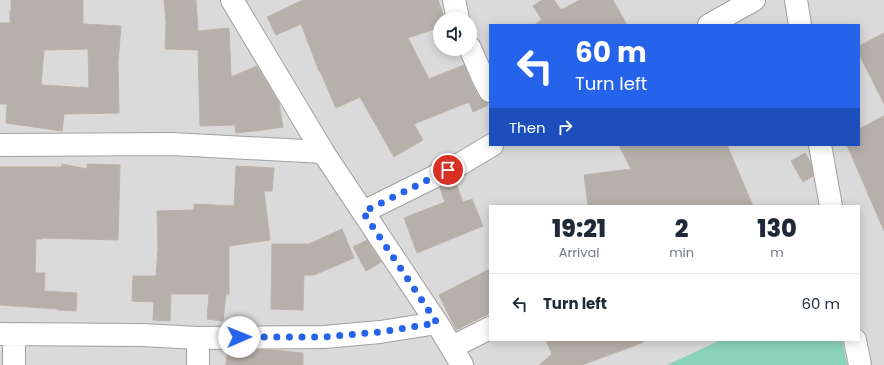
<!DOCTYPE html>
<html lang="en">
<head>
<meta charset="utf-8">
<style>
  body { margin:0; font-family:Poppins,sans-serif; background:#f6f6f7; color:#1f2937; height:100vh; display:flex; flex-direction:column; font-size:15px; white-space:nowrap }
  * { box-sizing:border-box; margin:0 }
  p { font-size:13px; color:#747a83 }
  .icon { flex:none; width:22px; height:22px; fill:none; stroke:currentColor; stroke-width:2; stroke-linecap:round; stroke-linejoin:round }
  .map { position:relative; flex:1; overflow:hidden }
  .panel { position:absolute; left:489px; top:205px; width:371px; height:136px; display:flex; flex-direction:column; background:#fff; border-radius:0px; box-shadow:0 2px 10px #0003 }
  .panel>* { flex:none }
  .top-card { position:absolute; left:489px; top:24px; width:371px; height:122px; border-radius:0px; box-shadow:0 2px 10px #0003; background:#2563eb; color:#fff; overflow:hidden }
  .tools { position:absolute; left:433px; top:12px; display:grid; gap:8px }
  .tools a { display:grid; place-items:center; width:44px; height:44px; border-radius:50%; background:#fff; box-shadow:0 2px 10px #0003; font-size:20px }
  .pin { position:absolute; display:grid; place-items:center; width:34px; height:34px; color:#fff; margin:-17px; border:2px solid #fff; border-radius:50%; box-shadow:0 1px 4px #0007 }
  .me { position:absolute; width:44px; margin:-22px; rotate:89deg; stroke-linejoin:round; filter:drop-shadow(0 0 3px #0008) }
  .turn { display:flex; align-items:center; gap:14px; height:84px; padding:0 20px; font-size:18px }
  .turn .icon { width:52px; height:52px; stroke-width:2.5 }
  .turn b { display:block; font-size:28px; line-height:34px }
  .then { display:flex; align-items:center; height:38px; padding:0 20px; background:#0003; gap:8px; font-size:15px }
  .eta { display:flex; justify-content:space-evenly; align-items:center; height:68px; text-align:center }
  .eta b { font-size:24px; font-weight:800; line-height:28px }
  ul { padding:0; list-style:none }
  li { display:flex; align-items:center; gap:12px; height:60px; padding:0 20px; border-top:1px solid #e0e1e3 }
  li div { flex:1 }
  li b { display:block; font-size:15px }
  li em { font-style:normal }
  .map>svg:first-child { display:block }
  .residential { fill:#dbdada; fill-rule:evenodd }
  .pitch { fill:#8bd3ba }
  .building { fill:#b6b0aa; stroke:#bdb2a8; fill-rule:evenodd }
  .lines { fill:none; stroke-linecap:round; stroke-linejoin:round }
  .street-casing { stroke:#a1a1a1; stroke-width:24 }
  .street { stroke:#fff; stroke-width:22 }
  .route { stroke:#2563eb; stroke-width:7; stroke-dasharray:0 12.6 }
</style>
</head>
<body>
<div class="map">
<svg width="884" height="365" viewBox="0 0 884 365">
  <rect width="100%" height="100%" fill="#edebe4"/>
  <path class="residential" d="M 0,0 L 884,0 L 884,365 L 0,365 ZM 440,19 L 470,19 L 470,49 L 440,49 ZM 490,25 L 859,25 L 859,145 L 490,145 ZM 490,206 L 859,206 L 859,340 L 490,340 Z"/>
  <path class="pitch" d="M 721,340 L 842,340 L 847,365 L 667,365 Z"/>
  <path class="building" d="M 11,0 L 83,0 L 83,24 L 121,26 L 118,62 L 119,113 L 64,114 L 62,131 L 6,123 L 7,104 L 0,104 L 0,23 L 10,23 L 10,10 L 11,10 ZM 88,49 L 89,88 L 41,85 L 44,50 Z
    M 164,0 L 196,0 L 198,31 L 229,28 L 231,77 L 257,66 L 279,103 L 283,127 L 263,130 L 236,133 L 235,125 L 200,126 L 198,50 L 165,49 L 166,23 Z
    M 303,0 L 438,0 L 445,19 L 440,19 L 440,27 L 408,38 L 429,79 L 464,65 L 472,83 L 479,97 L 483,101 L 487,103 L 488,105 L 473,112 L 469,102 L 414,124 L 423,140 L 394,157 L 360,97 L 336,108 L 320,71 L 319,71 L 301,24 L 276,35 L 267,17 Z
    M 542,0 L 554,0 L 561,10 L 580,0 L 613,0 L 627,25 L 534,25 L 542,20 L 533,6 Z
    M 884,33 L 884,104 L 859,54 L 859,46 Z
    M 884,116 L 884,231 L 847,145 L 859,145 L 859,129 Z
    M 619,145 L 727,145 L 753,206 L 588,206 L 584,175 L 631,169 Z
    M 805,153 L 811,163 L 813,176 L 803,182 L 791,161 Z
    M 62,164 L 87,169 L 87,164 L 120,165 L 118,240 L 42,238 L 42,239 L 36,239 L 35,273 L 45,273 L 44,291 L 77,293 L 76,311 L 58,310 L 58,309 L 0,305 L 0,167 L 61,167 Z
    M 236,166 L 274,168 L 272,191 L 264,191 L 270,240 L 229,246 L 229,294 L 226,294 L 223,321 L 207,319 L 209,294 L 171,294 L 170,321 L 153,320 L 154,302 L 132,301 L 133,276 L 156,276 L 158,248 L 157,211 L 194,210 L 194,204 L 234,206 Z
    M 455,181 L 463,202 L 472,199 L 483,226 L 417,253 L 404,218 L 445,202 L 440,188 Z
    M 342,229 L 354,258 L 314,275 L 304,275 L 303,310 L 271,309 L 272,244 L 309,244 Z
    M 367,240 L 381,262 L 366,271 L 353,247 Z
    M 490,269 L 490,313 L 456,330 L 439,295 Z
    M 546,340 L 643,340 L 644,342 L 582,365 L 539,365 L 552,354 Z
    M 228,350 L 271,350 L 303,353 L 303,365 L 226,365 Z"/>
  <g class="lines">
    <defs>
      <path id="street" d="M 232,0 L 323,152 L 437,323 L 462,365
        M 454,0 L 458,19
        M 796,0 L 800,25
        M 709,25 L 754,0
        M 470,48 L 483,78 L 490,91
        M 0,145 L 172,144 L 323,152
        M 820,145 L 831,206
        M 363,212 L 462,163 L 492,145
        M 0,334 L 142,335 L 198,338 L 324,337 L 380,332 L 437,323
        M 855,340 L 860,365
        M 452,347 L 490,328
        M 14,365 L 14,335
        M 198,365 L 198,338"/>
    </defs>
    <use href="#street" class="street-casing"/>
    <use href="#street" class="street"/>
  </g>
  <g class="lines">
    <path class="route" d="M 239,337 L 324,337 L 380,332 L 437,323 L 363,212 L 448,170"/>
  </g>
</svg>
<div class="tools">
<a><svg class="icon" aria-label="sound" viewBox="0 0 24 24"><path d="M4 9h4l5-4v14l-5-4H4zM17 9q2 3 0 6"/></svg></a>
</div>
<div class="pin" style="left:448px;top:170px;background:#d93025"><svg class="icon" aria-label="arrive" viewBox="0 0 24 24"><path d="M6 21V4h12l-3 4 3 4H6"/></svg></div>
<svg class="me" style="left:239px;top:337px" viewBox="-20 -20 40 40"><circle r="19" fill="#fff"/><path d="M0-13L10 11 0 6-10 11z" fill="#2563eb"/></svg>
<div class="top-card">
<div class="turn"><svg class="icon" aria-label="left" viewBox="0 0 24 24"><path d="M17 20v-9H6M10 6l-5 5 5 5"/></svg><div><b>60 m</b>Turn left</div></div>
<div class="then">Then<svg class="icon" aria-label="right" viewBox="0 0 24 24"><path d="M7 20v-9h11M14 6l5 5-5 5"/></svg></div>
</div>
<section class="panel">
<div class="eta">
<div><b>19:21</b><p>Arrival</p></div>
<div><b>2</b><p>min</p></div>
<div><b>130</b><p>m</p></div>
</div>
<ul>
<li><svg class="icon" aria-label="left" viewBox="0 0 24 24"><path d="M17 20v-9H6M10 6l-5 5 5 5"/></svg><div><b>Turn left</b></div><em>60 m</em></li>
</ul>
</section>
</div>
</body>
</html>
